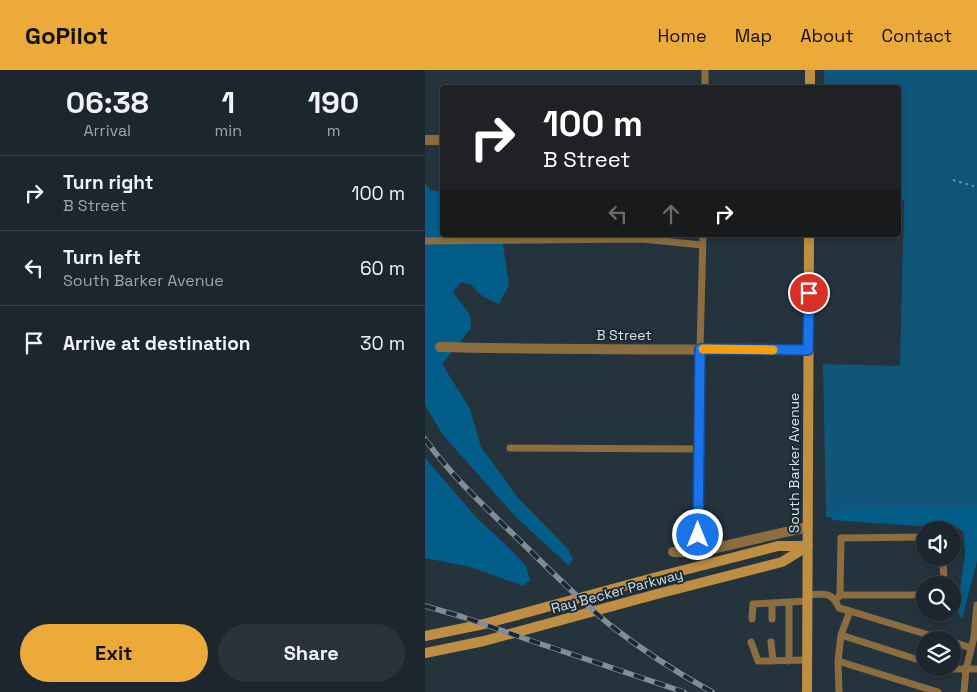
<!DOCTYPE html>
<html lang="en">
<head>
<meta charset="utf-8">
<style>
  body { margin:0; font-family:"Space Grotesk",sans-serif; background:#29323a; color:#f1f3f6; height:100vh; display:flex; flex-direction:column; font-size:19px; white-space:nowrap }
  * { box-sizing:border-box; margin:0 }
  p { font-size:16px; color:#a0a5aa }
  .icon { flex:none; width:28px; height:28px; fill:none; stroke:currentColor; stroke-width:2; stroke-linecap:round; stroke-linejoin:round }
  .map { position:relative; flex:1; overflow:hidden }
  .sheet { display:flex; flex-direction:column; background:#1c262e; width:425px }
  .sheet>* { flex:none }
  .guide { position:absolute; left:15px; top:15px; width:461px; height:152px; border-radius:5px; box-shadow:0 2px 8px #0003,0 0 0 1px #3a434a; background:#202124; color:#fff; overflow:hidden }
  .controls { position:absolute; left:491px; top:451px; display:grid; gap:10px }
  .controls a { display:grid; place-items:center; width:45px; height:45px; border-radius:50%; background:#1c262e; box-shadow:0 2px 8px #0003,0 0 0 1px #3a434a; font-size:25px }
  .pin { position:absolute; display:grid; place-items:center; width:42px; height:42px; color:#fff; margin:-21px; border:2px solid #fff; border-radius:50%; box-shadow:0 1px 5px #0007 }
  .me { position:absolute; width:55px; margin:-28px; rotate:0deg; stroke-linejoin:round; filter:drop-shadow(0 0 4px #0008) }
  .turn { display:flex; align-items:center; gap:18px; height:105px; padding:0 20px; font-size:22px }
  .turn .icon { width:65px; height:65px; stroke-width:2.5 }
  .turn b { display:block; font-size:35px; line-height:42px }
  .lanes { display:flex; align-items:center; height:48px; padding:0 20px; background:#0003; justify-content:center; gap:25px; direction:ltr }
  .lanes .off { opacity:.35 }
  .eta { display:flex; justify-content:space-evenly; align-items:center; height:85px; text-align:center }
  .eta b { font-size:30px; font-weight:700; line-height:35px }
  .cta { display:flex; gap:10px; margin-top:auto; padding:10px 20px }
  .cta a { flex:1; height:58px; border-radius:30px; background:#ebaa39; color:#111; font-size:20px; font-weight:700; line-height:58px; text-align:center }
  .cta a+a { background:#29323a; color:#f1f3f6 }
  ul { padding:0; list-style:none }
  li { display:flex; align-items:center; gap:15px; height:75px; padding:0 20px; border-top:1px solid #3a434a }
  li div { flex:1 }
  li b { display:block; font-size:19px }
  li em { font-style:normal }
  header { display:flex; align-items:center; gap:30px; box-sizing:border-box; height:70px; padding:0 25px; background:#ebaa39; color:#111 }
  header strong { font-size:24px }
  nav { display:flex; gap:28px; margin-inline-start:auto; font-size:18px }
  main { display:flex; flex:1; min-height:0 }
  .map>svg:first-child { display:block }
  .green { fill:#10567a }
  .forest { fill:#025e89 }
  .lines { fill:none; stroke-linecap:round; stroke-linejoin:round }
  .path { stroke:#818d94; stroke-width:2; stroke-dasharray:2.5 4; stroke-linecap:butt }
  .lane { stroke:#8b6d40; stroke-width:7 }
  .street { stroke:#8b6d40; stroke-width:10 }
  .secondary { stroke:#be8e42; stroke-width:10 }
  .rail-casing { stroke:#828d95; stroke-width:5.5 }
  .rail { stroke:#1b2933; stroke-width:4; stroke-dasharray:11; stroke-linecap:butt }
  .route-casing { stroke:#114b97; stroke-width:12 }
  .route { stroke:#1a73e8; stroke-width:9 }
  .slow { stroke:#f59e0b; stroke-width:9 }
  .labels { text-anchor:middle; stroke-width:4; stroke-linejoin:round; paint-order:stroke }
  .street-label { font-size:14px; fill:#d7e0e6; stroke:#1b2933 }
</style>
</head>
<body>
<header>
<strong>GoPilot</strong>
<nav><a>Home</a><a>Map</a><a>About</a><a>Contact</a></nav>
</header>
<main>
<section class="sheet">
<div class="eta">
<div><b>06:38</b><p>Arrival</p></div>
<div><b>1</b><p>min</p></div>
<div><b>190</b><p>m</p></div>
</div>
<ul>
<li><svg class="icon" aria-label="right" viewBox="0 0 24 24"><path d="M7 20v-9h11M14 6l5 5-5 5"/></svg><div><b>Turn right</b><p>B Street</p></div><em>100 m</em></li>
<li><svg class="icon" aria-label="left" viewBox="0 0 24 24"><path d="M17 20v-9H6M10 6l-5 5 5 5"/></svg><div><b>Turn left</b><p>South Barker Avenue</p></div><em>60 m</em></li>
<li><svg class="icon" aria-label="arrive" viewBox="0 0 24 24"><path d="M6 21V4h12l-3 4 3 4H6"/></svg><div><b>Arrive at destination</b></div><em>30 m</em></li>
</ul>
<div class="cta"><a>Exit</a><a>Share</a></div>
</section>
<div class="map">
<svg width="552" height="622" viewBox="0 0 552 622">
  <rect width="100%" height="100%" fill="#25333d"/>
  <path class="green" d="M 399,0 L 552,0 L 552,445 L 401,447 L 398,294 L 475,296 L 479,130 L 474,129 L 474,18 L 399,17 Z"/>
  <path class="forest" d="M 0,113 L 5,120 L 17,122 L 18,165 L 74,165 L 78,174 L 84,215 L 74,234 L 57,226 L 45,214 L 36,212 L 28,222 L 45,245 L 46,258 L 17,294 L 45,339 L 56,377 L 93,428 L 143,479 L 148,489 L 144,496 L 90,446 L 18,365 L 0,335 Z
    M 0,388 L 51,447 L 85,479 L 101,496 L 105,510 L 98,516 L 46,497 L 0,488 Z
    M 552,438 L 552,491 L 537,549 L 532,541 L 540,484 L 538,462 L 527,454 L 492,456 L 407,450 L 406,442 L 426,439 Z"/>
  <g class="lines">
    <path class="path" d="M 528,110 L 552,117"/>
    <path class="lane" d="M 280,18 L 280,0
      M 0,171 L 217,169 L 277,175
      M 275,279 L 278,165
      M 85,378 L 274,379
      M 518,488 L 519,515
      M 383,525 C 399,524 407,521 414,538 L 425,541
      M 415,525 L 500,525
      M 411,530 L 415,525 L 416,468 L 500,467
      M 327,549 L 328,534 L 383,531
      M 347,549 L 347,533
      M 416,565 L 413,591 L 513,622
      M 326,572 L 333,591 L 382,590
      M 346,572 L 348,591
      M 528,572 L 546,578
      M 364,591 L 364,532
      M 413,591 L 414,622
      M 500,592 L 416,565 L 425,541 L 520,570
      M 517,598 L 521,599 L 552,599
      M 539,622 L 541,599 L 549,567 L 552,535"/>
    <path class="street" d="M 0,70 L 18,70
      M 15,277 C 138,280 261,279 383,280
      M 248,482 L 273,482 L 383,457
      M 273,482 L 275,279"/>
    <path class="secondary" d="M 385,18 L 385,0
      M 0,566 L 59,554 L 228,508 L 353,476 L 382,476
      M 0,583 L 59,571 L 232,524 L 357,492 L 383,476
      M 382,622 L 384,165"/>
    <defs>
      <path id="rail" d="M 0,369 C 25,404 57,434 88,464 C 120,495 151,527 185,555 C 217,580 251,602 287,622
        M 0,536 L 38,547 L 104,570 L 259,622"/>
    </defs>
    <use href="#rail" class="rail-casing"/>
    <use href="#rail" class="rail"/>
  </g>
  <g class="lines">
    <defs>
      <path id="route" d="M 273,465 L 275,279 L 383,280 L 384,223"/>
    </defs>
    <use href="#route" class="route-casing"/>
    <use href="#route" class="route"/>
    <path class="slow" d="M 278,279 L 348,280"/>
  </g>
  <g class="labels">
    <g class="street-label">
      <text x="199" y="270">B Street</text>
      <text transform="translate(369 393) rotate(-90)" y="5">South Barker Avenue</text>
      <text transform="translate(192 521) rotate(-15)" y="5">Ray Becker Parkway</text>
    </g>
  </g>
</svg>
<div class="controls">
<a><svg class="icon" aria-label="sound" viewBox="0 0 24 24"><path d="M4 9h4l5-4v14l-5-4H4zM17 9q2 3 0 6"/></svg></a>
<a><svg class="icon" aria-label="search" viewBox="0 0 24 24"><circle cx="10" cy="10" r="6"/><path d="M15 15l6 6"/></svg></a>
<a><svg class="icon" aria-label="layers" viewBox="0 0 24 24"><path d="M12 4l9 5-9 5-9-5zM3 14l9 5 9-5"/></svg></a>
</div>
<div class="pin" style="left:384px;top:223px;background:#d93025"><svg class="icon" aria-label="arrive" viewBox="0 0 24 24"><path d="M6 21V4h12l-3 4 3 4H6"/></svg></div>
<svg class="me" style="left:273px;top:465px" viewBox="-20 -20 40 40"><circle r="17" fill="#1a73e8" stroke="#fff" stroke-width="3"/><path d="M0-11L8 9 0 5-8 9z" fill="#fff"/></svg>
<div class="guide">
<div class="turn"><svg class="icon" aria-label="right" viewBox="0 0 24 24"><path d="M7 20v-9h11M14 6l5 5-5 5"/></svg><div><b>100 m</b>B Street</div></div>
<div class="lanes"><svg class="icon off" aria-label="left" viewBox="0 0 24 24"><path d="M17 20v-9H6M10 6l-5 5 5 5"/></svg><svg class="icon off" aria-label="ahead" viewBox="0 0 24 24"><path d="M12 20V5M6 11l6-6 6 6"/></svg><svg class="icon" aria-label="right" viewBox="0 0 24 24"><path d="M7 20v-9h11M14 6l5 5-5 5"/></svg></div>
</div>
</div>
</main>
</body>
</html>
